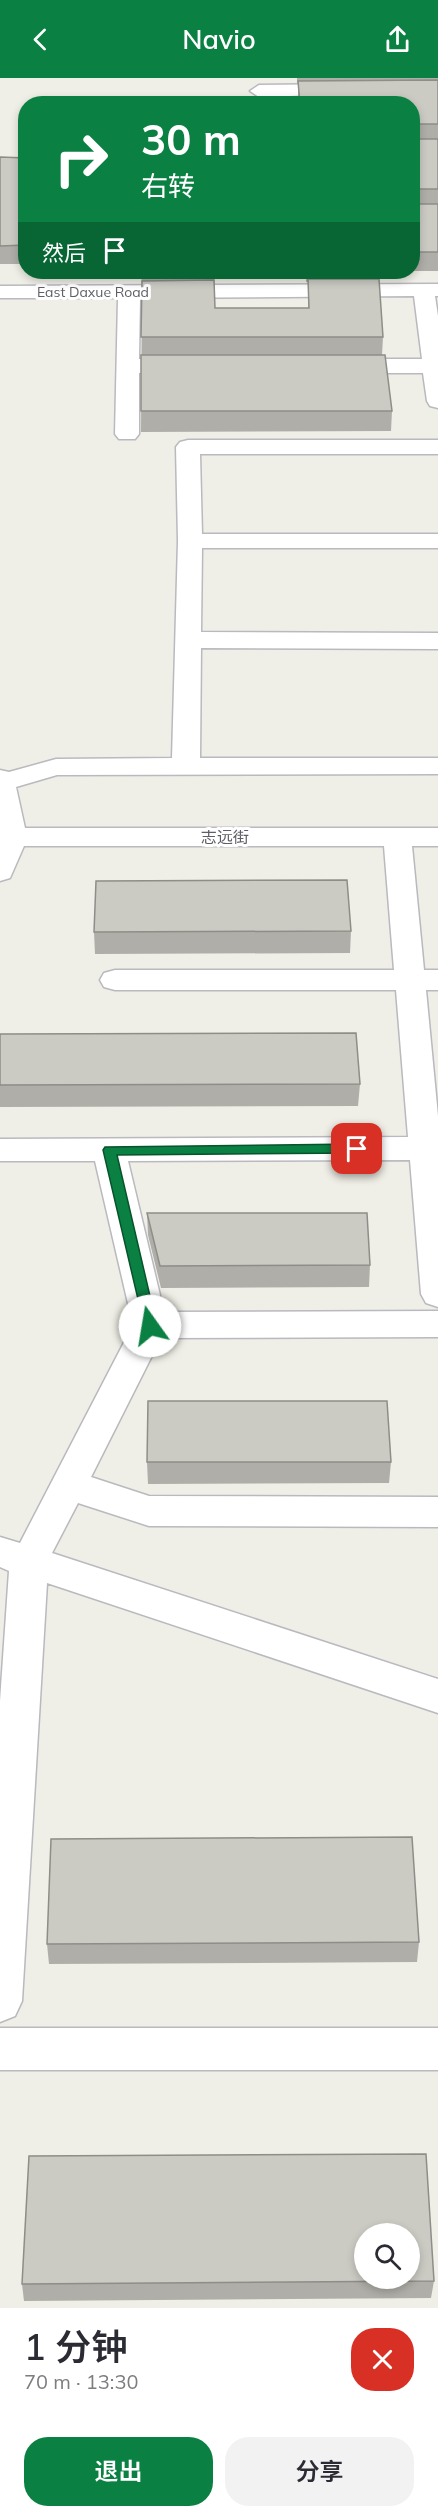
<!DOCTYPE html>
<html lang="zh">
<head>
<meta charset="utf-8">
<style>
  body { margin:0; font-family:Mulish,"Noto Sans SC",sans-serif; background:#f2f2f3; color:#2b2b33; height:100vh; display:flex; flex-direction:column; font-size:22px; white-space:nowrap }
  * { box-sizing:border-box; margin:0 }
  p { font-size:20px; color:#7c7c81 }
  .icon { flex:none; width:33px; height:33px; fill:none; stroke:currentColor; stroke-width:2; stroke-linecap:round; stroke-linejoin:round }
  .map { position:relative; height:2230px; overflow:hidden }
  .drawer { display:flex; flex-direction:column; background:#fff; flex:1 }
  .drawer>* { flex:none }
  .guide { position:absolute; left:18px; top:18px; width:402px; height:183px; border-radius:24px; box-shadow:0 3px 9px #0003; background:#0b8043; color:#fff; overflow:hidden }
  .controls { position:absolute; left:354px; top:2145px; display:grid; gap:12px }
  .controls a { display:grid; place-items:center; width:66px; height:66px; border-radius:50%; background:#fff; box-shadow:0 3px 9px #0003; font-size:30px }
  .pin { position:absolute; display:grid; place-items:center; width:51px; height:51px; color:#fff; margin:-26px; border-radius:12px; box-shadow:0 3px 9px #0006 }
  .me { position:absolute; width:66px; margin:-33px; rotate:347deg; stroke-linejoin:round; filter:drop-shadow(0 0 4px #0008) }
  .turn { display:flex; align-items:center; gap:21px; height:126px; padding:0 24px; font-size:27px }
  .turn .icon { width:78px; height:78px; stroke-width:2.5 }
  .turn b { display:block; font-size:42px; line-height:51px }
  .then { display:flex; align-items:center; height:57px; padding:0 24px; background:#0003; gap:12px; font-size:22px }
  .round { display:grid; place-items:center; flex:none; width:63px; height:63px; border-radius:24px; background:#f2f2f3 }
  .head { display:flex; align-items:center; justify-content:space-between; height:102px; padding:0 24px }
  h1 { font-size:36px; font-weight:600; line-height:45px }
  .primary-button { display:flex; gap:12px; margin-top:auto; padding:12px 24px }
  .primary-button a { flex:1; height:69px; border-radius:24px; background:#0b8043; color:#fff; font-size:24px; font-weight:600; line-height:69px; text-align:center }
  .primary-button a+a { background:#f2f2f3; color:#2b2b33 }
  header { display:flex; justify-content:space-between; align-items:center; height:78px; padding:0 24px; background:#0b8043; color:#fff; font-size:27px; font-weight:600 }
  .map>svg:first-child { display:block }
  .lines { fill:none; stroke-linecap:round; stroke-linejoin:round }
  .minor-casing { stroke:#b9b9bf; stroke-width:3 }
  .minor { fill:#fff; fill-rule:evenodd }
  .wall { fill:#afaea8 }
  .building { fill:#cbcac3; stroke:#8e8d88; stroke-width:1.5; fill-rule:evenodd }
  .route { fill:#0b8043; stroke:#07532c; stroke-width:1.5 }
  .labels { text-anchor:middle; stroke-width:6; stroke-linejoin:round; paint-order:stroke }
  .far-street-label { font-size:14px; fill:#5e5f66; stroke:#fff }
  .street-label { font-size:16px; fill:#5e5f66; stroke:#fff }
</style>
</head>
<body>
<header><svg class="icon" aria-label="back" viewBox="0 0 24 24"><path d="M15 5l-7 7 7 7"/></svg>Navio<svg class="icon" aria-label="share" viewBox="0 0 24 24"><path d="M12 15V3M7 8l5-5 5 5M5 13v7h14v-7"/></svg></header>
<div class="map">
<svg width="438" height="2230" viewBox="0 0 438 2230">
  <rect width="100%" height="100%" fill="#efefe7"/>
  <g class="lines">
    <defs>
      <path id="minor" d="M 344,6 L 353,12 L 351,16 L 259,19 L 250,13 L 259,7 Z
        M 438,206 L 438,218 L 435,218 L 438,238 L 438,330 L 430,328 L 427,323 L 423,295 L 342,295 L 334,293 L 331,288 L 334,283 L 342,281 L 422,281 L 414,218 L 140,220 L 139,281 L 194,283 L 197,288 L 194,293 L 139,295 L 139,356 L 135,361 L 119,361 L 115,356 L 118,220 L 0,220 L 0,208 Z
        M 188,362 L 438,362 L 438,376 L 200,376 L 202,456 L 438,456 L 438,470 L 202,470 L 201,554 L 438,555 L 438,571 L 201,570 L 200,680 L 438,680 L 438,696 L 57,697 L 16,709 L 25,750 L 438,750 L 438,768 L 412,768 L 424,892 L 438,892 L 438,912 L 426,912 L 438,1038 L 438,1229 L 426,1225 L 421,1216 L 410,1082 L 128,1083 L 164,1234 L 438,1233 L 438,1259 L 161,1260 L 91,1399 L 149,1418 L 438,1419 L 438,1449 L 149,1448 L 78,1425 L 52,1475 L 438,1601 L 438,1635 L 47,1505 L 22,1923 L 15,1938 L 0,1944 L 0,1623 L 9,1493 L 0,1489 L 0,1459 L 20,1465 L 133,1247 L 95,1083 L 0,1083 L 0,1061 L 408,1059 L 396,912 L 115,912 L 104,909 L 100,902 L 104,895 L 115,892 L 394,892 L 384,768 L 24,768 L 10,800 L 0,803 L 0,692 L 9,694 L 56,681 L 172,680 L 178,463 L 176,369 L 180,364 Z
        M 0,1950 L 438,1950 L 438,1992 L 0,1992 Z"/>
    </defs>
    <use href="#minor" class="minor-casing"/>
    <use href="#minor" class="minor"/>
  </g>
  <path class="wall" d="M 297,0 L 438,0 L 438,193 L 412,193 L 412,26 L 298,26 L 298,5 L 297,5 Z
    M 0,79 L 26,80 L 26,186 L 0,186 Z
    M 35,194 L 214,194 L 215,230 L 308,230 L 308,204 L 306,204 L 306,194 L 377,194 L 377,201 L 383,259 L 382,277 L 392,333 L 391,353 L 141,354 L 142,205 L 141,198 L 36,198 Z
    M 351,853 L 350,875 L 95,876 L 94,854 Z
    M 0,956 L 360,1006 L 358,1028 L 0,1029 Z
    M 147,1135 L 370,1187 L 369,1209 L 161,1210 L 148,1157 Z
    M 147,1384 L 391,1384 L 389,1405 L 148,1406 Z
    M 419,1864 L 417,1884 L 49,1886 L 47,1866 Z
    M 434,2203 L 431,2220 L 24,2223 L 22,2206 Z"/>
  <path class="building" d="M 438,2 L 438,46 L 412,46 L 412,26 L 300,26 L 298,3 Z
    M 412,61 L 438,61 L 438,111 L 412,111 Z
    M 0,79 L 26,80 L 26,167 L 0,168 Z
    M 412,126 L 438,126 L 438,174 L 412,174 Z
    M 308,201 L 379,201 L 383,259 L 141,259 L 142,203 L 214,202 L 215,230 L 309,230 Z
    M 141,277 L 385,277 L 392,333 L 141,333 Z
    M 347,802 L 351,853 L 94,854 L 96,803 Z
    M 356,955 L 360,1006 L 0,1007 L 0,956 Z
    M 147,1135 L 367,1135 L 370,1187 L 160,1188 Z
    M 148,1323 L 387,1323 L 391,1384 L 147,1384 Z
    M 412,1759 L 419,1864 L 47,1866 L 51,1761 Z
    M 426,2076 L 434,2203 L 22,2206 L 29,2078 ZM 364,2156 L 410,2156 L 410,2200 L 364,2200 Z"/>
  <path class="route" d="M 357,1066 L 364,1071 L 357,1075 L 117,1077 L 157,1248 L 155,1251 L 145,1251 L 103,1072 L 105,1069 Z"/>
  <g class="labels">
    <g class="far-street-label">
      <text x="93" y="219">East Daxue Road</text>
    </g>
    <g class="street-label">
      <text x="225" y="765">志远街</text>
    </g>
  </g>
</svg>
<div class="controls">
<a><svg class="icon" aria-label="search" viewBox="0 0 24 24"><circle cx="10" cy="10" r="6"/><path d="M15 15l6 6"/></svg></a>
</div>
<div class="pin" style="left:357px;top:1071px;background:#d93025"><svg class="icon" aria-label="arrive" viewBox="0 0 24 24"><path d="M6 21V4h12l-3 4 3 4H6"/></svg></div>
<svg class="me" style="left:150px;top:1248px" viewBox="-20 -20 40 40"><circle r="19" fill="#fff"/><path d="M0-13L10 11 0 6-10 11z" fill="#0b8043"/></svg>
<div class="guide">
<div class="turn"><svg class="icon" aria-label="right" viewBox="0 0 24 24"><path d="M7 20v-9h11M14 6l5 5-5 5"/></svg><div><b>30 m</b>右转</div></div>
<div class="then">然后<svg class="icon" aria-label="arrive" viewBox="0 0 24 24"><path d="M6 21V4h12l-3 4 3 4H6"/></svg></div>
</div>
</div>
<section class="drawer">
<div class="head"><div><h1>1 分钟</h1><p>70 m · 13:30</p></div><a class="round" style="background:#d93025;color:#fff"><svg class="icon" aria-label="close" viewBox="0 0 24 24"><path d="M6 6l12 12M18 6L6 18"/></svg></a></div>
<div class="primary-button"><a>退出</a><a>分享</a></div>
</section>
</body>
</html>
